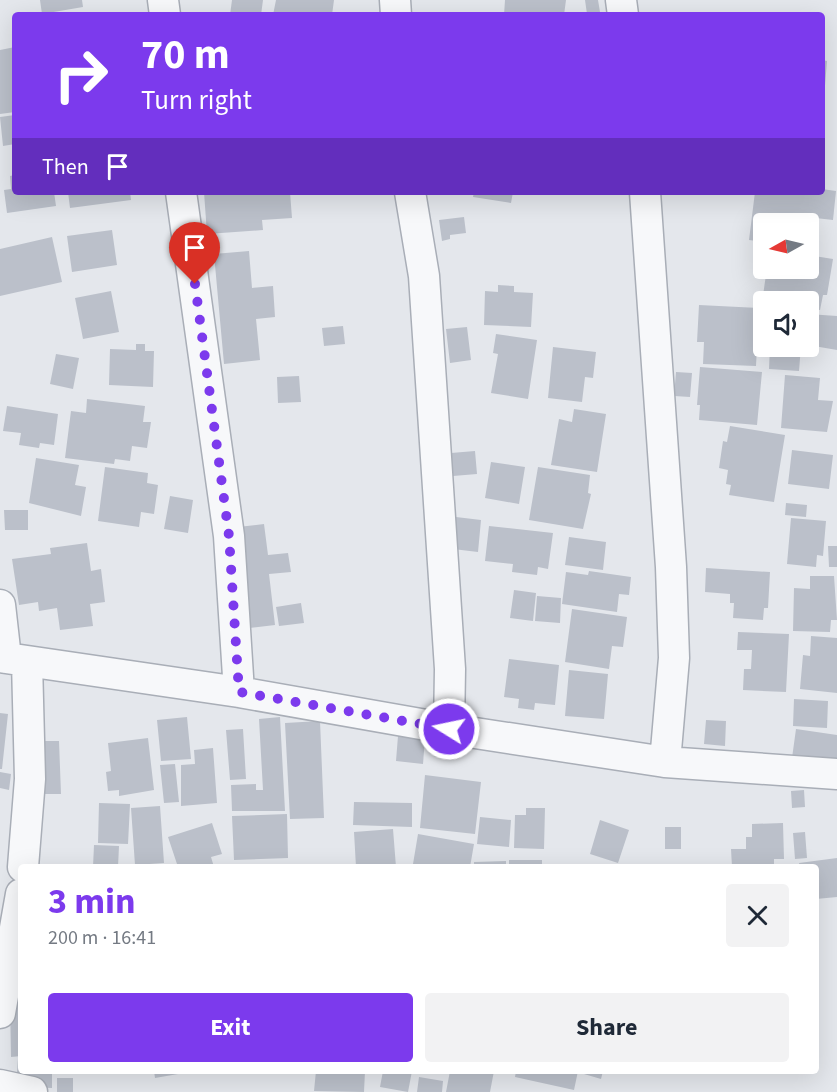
<!DOCTYPE html>
<html lang="en">
<head>
<meta charset="utf-8">
<style>
  body { margin:0; font-family:"Source Sans 3",sans-serif; background:#f2f2f3; color:#1f2937; height:100vh; display:flex; flex-direction:column; font-size:22px; white-space:nowrap }
  * { box-sizing:border-box; margin:0 }
  p { font-size:20px; color:#747a83 }
  .icon { flex:none; width:33px; height:33px; fill:none; stroke:currentColor; stroke-width:2; stroke-linecap:round; stroke-linejoin:round }
  .map { position:relative; flex:1; overflow:hidden }
  .drawer { position:absolute; left:18px; top:864px; width:801px; height:210px; display:flex; flex-direction:column; background:#fff; border-radius:6px; box-shadow:0 6px 24px #0002 }
  .drawer>* { flex:none }
  .hud { position:absolute; left:12px; top:12px; width:813px; height:183px; border-radius:6px; box-shadow:0 6px 24px #0002; background:#7c3aed; color:#fff; overflow:hidden }
  .needle { width:39px; rotate:262deg }
  .controls { position:absolute; left:753px; top:213px; display:grid; gap:12px }
  .controls a { display:grid; place-items:center; width:66px; height:66px; border-radius:6px; background:#fff; box-shadow:0 6px 24px #0002; font-size:30px }
  .pin { position:absolute; display:grid; place-items:center; width:51px; height:51px; color:#fff; margin:-62px -26px; border-radius:50% 50% 50% 0; rotate:-45deg; box-shadow:0 0 6px #0007 }
  .pin .icon { rotate:45deg }
  .me { position:absolute; width:66px; margin:-33px; rotate:280deg; stroke-linejoin:round; filter:drop-shadow(0 0 4px #0008) }
  .turn { display:flex; align-items:center; gap:21px; height:126px; padding:0 30px; font-size:27px }
  .turn .icon { width:78px; height:78px; stroke-width:2.5 }
  .turn b { display:block; font-size:42px; line-height:51px }
  .then { display:flex; align-items:center; height:57px; padding:0 30px; background:#0003; gap:12px; font-size:22px }
  .round { display:grid; place-items:center; flex:none; width:63px; height:63px; border-radius:6px; background:#f2f2f3 }
  .summary { display:flex; align-items:center; justify-content:space-between; height:102px; padding:0 30px }
  h1 { font-size:36px; font-weight:700; line-height:45px; color:#7c3aed }
  .cta { display:flex; gap:12px; margin-top:auto; padding:12px 30px }
  .cta a { flex:1; height:69px; border-radius:6px; background:#7c3aed; color:#fff; font-size:24px; font-weight:700; line-height:69px; text-align:center }
  .cta a+a { background:#f2f2f3; color:#1f2937 }
  .map>svg:first-child { display:block }
  .building { fill:#bbc0ca }
  .lines { fill:none; stroke-linecap:round; stroke-linejoin:round }
  .minor-casing { stroke:#a9aeb7; stroke-width:33 }
  .minor { stroke:#f7f8fa; stroke-width:30 }
  .route { stroke:#7c3aed; stroke-width:10; stroke-dasharray:0 18 }
</style>
</head>
<body>
<div class="map">
<svg width="837" height="1092" viewBox="0 0 837 1092">
  <rect width="100%" height="100%" fill="#e4e7ec"/>
  <path class="building" d="M 40,0 L 82,0 L 83,7 L 42,14 Z
    M 232,0 L 263,0 L 261,15 L 230,15 Z
    M 276,0 L 334,0 L 332,15 L 273,15 Z
    M 505,0 L 566,0 L 564,15 L 504,15 Z
    M 585,0 L 598,0 L 600,12 L 587,14 Z
    M 15,47 L 15,112 L 0,114 L 0,50 Z
    M 822,60 L 827,61 L 824,98 L 822,98 Z
    M 15,115 L 15,144 L 3,146 L 0,117 Z
    M 15,175 L 15,192 L 54,192 L 56,206 L 7,213 L 4,190 L 11,189 L 10,176 Z
    M 822,189 L 836,191 L 833,220 L 789,215 L 788,224 L 764,224 L 764,242 L 749,240 L 755,192 L 822,192 Z
    M 68,192 L 130,192 L 131,200 L 70,208 Z
    M 204,192 L 290,192 L 292,218 L 262,220 L 263,230 L 207,234 Z
    M 474,192 L 513,192 L 511,203 L 473,197 Z
    M 464,217 L 466,233 L 450,235 L 450,239 L 442,241 L 439,220 Z
    M 112,230 L 117,265 L 72,272 L 67,236 Z
    M 52,237 L 62,282 L 0,296 L 0,249 Z
    M 249,251 L 252,288 L 273,286 L 275,317 L 256,319 L 260,360 L 224,364 L 214,254 Z
    M 808,255 L 833,259 L 827,295 L 823,295 L 820,310 L 808,308 L 808,302 L 762,302 L 767,268 L 808,268 Z
    M 498,285 L 514,286 L 514,292 L 533,293 L 531,327 L 484,325 L 485,291 L 498,292 Z
    M 111,291 L 119,332 L 83,339 L 75,298 Z
    M 699,305 L 759,308 L 756,366 L 703,364 L 704,342 L 697,342 Z
    M 808,314 L 837,316 L 837,350 L 808,345 Z
    M 343,326 L 345,344 L 324,346 L 322,328 Z
    M 467,327 L 471,360 L 450,363 L 446,329 Z
    M 496,334 L 537,340 L 528,399 L 491,393 L 498,354 L 493,353 Z
    M 136,344 L 145,344 L 145,351 L 154,351 L 153,387 L 109,385 L 110,349 L 136,350 Z
    M 770,346 L 801,346 L 799,371 L 769,369 Z
    M 553,347 L 596,352 L 593,378 L 585,377 L 582,402 L 548,398 Z
    M 56,354 L 79,358 L 73,389 L 50,384 Z
    M 700,367 L 762,372 L 757,425 L 699,420 L 700,405 L 697,405 Z
    M 676,372 L 692,373 L 690,397 L 674,396 Z
    M 785,375 L 820,378 L 818,400 L 833,401 L 827,432 L 781,428 Z
    M 299,376 L 301,402 L 278,403 L 277,377 Z
    M 87,399 L 145,406 L 143,422 L 151,422 L 147,448 L 132,446 L 130,461 L 115,459 L 114,464 L 65,458 L 71,411 L 86,413 Z
    M 7,406 L 58,414 L 54,445 L 40,443 L 39,448 L 19,445 L 21,433 L 3,431 Z
    M 574,409 L 606,414 L 597,472 L 551,465 L 559,419 L 572,422 Z
    M 730,426 L 785,435 L 774,502 L 729,495 L 731,485 L 726,484 L 728,470 L 719,468 L 723,441 L 727,442 Z
    M 792,450 L 833,455 L 829,489 L 788,484 Z
    M 475,451 L 477,474 L 453,476 L 451,453 Z
    M 36,458 L 79,465 L 75,485 L 86,487 L 81,516 L 29,503 Z
    M 491,462 L 525,467 L 519,504 L 485,498 Z
    M 105,467 L 148,473 L 147,483 L 158,485 L 154,514 L 141,512 L 139,527 L 98,521 Z
    M 538,467 L 590,475 L 588,493 L 591,494 L 583,529 L 529,520 Z
    M 170,496 L 193,500 L 188,533 L 164,529 Z
    M 786,503 L 807,505 L 806,517 L 785,515 Z
    M 4,510 L 28,510 L 28,530 L 5,530 Z
    M 456,517 L 481,520 L 478,552 L 453,549 Z
    M 791,518 L 826,521 L 823,556 L 817,555 L 816,567 L 787,564 Z
    M 264,524 L 268,555 L 288,553 L 291,572 L 269,574 L 275,625 L 249,628 L 238,527 Z
    M 489,526 L 553,533 L 548,569 L 538,567 L 537,575 L 512,572 L 513,564 L 485,561 Z
    M 569,537 L 606,542 L 603,570 L 565,565 Z
    M 87,543 L 91,571 L 101,569 L 105,602 L 90,604 L 93,626 L 60,630 L 57,608 L 39,611 L 38,602 L 19,605 L 12,559 L 51,554 L 50,548 Z
    M 828,546 L 837,546 L 837,567 L 829,567 Z
    M 706,568 L 770,572 L 768,608 L 764,608 L 763,620 L 733,618 L 734,603 L 730,603 L 730,594 L 705,592 Z
    M 589,571 L 631,577 L 629,595 L 619,594 L 617,612 L 562,604 L 566,572 L 588,575 Z
    M 810,576 L 834,576 L 837,620 L 831,620 L 830,632 L 793,631 L 794,588 L 810,589 Z
    M 514,590 L 536,593 L 533,621 L 510,618 Z
    M 537,596 L 561,598 L 560,623 L 535,621 Z
    M 301,603 L 304,623 L 279,626 L 276,607 Z
    M 572,609 L 627,617 L 623,647 L 612,646 L 609,669 L 565,662 Z
    M 738,632 L 789,634 L 786,692 L 743,690 L 744,669 L 751,669 L 752,650 L 737,650 Z
    M 811,636 L 837,638 L 837,693 L 800,689 L 803,655 L 810,656 Z
    M 509,659 L 559,665 L 555,705 L 535,703 L 534,710 L 518,708 L 519,699 L 504,697 Z
    M 569,670 L 608,674 L 604,719 L 565,716 Z
    M 794,699 L 828,701 L 827,728 L 793,726 Z
    M 0,713 L 8,714 L 2,769 L 0,769 Z
    M 187,717 L 191,759 L 161,761 L 157,720 Z
    M 280,717 L 285,811 L 232,811 L 231,785 L 256,784 L 256,790 L 263,790 L 259,719 Z
    M 706,720 L 726,721 L 725,746 L 704,744 Z
    M 320,721 L 324,818 L 290,819 L 285,723 Z
    M 243,729 L 246,779 L 230,780 L 226,730 Z
    M 796,729 L 837,735 L 837,765 L 792,758 Z
    M 398,736 L 425,738 L 423,764 L 396,761 Z
    M 148,738 L 154,790 L 119,796 L 119,790 L 108,791 L 106,772 L 111,771 L 108,743 Z
    M 36,741 L 59,741 L 61,794 L 37,794 Z
    M 213,748 L 217,803 L 181,806 L 181,765 L 195,764 L 194,750 Z
    M 175,764 L 179,802 L 164,803 L 160,765 Z
    M 0,772 L 11,774 L 9,790 L 0,788 Z
    M 425,775 L 481,782 L 475,834 L 420,828 Z
    M 804,790 L 805,807 L 792,808 L 791,791 Z
    M 354,802 L 412,803 L 412,827 L 353,825 Z
    M 99,803 L 130,804 L 128,844 L 98,843 Z
    M 160,806 L 164,863 L 135,865 L 131,808 Z
    M 526,808 L 545,808 L 544,849 L 514,848 L 515,815 L 526,815 Z
    M 287,814 L 288,858 L 234,860 L 232,816 Z
    M 480,817 L 511,820 L 509,847 L 477,844 Z
    M 600,820 L 629,830 L 618,863 L 590,854 Z
    M 212,823 L 222,854 L 211,857 L 214,867 L 193,867 L 192,864 L 178,867 L 168,837 Z
    M 783,823 L 784,859 L 774,859 L 774,867 L 732,867 L 731,849 L 746,849 L 746,837 L 752,837 L 752,824 Z
    M 665,827 L 681,827 L 681,849 L 665,849 Z
    M 393,829 L 396,867 L 356,867 L 354,832 Z
    M 805,832 L 807,858 L 795,859 L 793,833 Z
    M 418,834 L 474,844 L 470,867 L 429,867 L 413,864 Z
    M 94,845 L 119,846 L 118,867 L 93,867 Z
    M 837,858 L 837,897 L 816,899 L 816,867 L 800,867 L 799,863 Z
    M 509,860 L 542,860 L 542,867 L 509,867 Z
    M 506,861 L 506,867 L 474,867 L 474,862 Z
    M 10,1000 L 21,1000 L 21,1056 L 11,1057 Z
    M 18,1059 L 21,1059 L 21,1071 L 52,1071 L 52,1088 L 16,1087 Z
    M 154,1071 L 178,1071 L 178,1074 L 155,1078 Z
    M 316,1071 L 365,1071 L 364,1092 L 314,1091 Z
    M 383,1071 L 412,1071 L 408,1092 L 380,1087 Z
    M 450,1071 L 494,1071 L 490,1092 L 446,1092 Z
    M 516,1071 L 578,1071 L 574,1090 L 515,1077 Z
    M 585,1071 L 603,1071 L 601,1079 L 584,1074 Z
    M 419,1077 L 443,1081 L 442,1092 L 417,1092 Z
    M 57,1078 L 73,1078 L 73,1092 L 57,1092 Z"/>
  <g class="lines">
    <defs>
      <path id="minor" d="M 163,0 L 165,15
        M 395,0 L 396,15
        M 621,0 L 623,15
        M 181,192 L 229,536 L 239,692
        M 410,192 L 424,276 L 450,669 L 449,729
        M 645,192 L 671,567 L 674,658 L 665,762
        M 0,605 L 6,658
        M 0,657 L 239,692 L 449,729 L 665,762 L 837,774
        M 23,867 L 30,779 L 27,662
        M 0,1013 L 21,894
        M 0,1085 L 32,1092"/>
    </defs>
    <use href="#minor" class="minor-casing"/>
    <use href="#minor" class="minor"/>
  </g>
  <g class="lines">
    <path class="route" d="M 195,284 L 229,536 L 239,692 L 449,729"/>
  </g>
</svg>
<div class="controls">
<a><svg class="needle" viewBox="-14 -14 28 28"><path d="M0-13l5 13h-10z" fill="#e53935"/><path d="M0 13l5-13h-10z" fill="#747a83"/></svg></a>
<a><svg class="icon" aria-label="sound" viewBox="0 0 24 24"><path d="M4 9h4l5-4v14l-5-4H4zM17 9q2 3 0 6"/></svg></a>
</div>
<div class="pin" style="left:195px;top:284px;background:#d93025"><svg class="icon" aria-label="arrive" viewBox="0 0 24 24"><path d="M6 21V4h12l-3 4 3 4H6"/></svg></div>
<svg class="me" style="left:449px;top:729px" viewBox="-20 -20 40 40"><circle r="17" fill="#7c3aed" stroke="#fff" stroke-width="3"/><path d="M0-11L8 9 0 5-8 9z" fill="#fff"/></svg>
<div class="hud">
<div class="turn"><svg class="icon" aria-label="right" viewBox="0 0 24 24"><path d="M7 20v-9h11M14 6l5 5-5 5"/></svg><div><b>70 m</b>Turn right</div></div>
<div class="then">Then<svg class="icon" aria-label="arrive" viewBox="0 0 24 24"><path d="M6 21V4h12l-3 4 3 4H6"/></svg></div>
</div>
<section class="drawer">
<div class="summary"><div><h1>3 min</h1><p>200 m · 16:41</p></div><a class="round"><svg class="icon" aria-label="close" viewBox="0 0 24 24"><path d="M6 6l12 12M18 6L6 18"/></svg></a></div>
<div class="cta"><a>Exit</a><a>Share</a></div>
</section>
</div>
</body>
</html>
